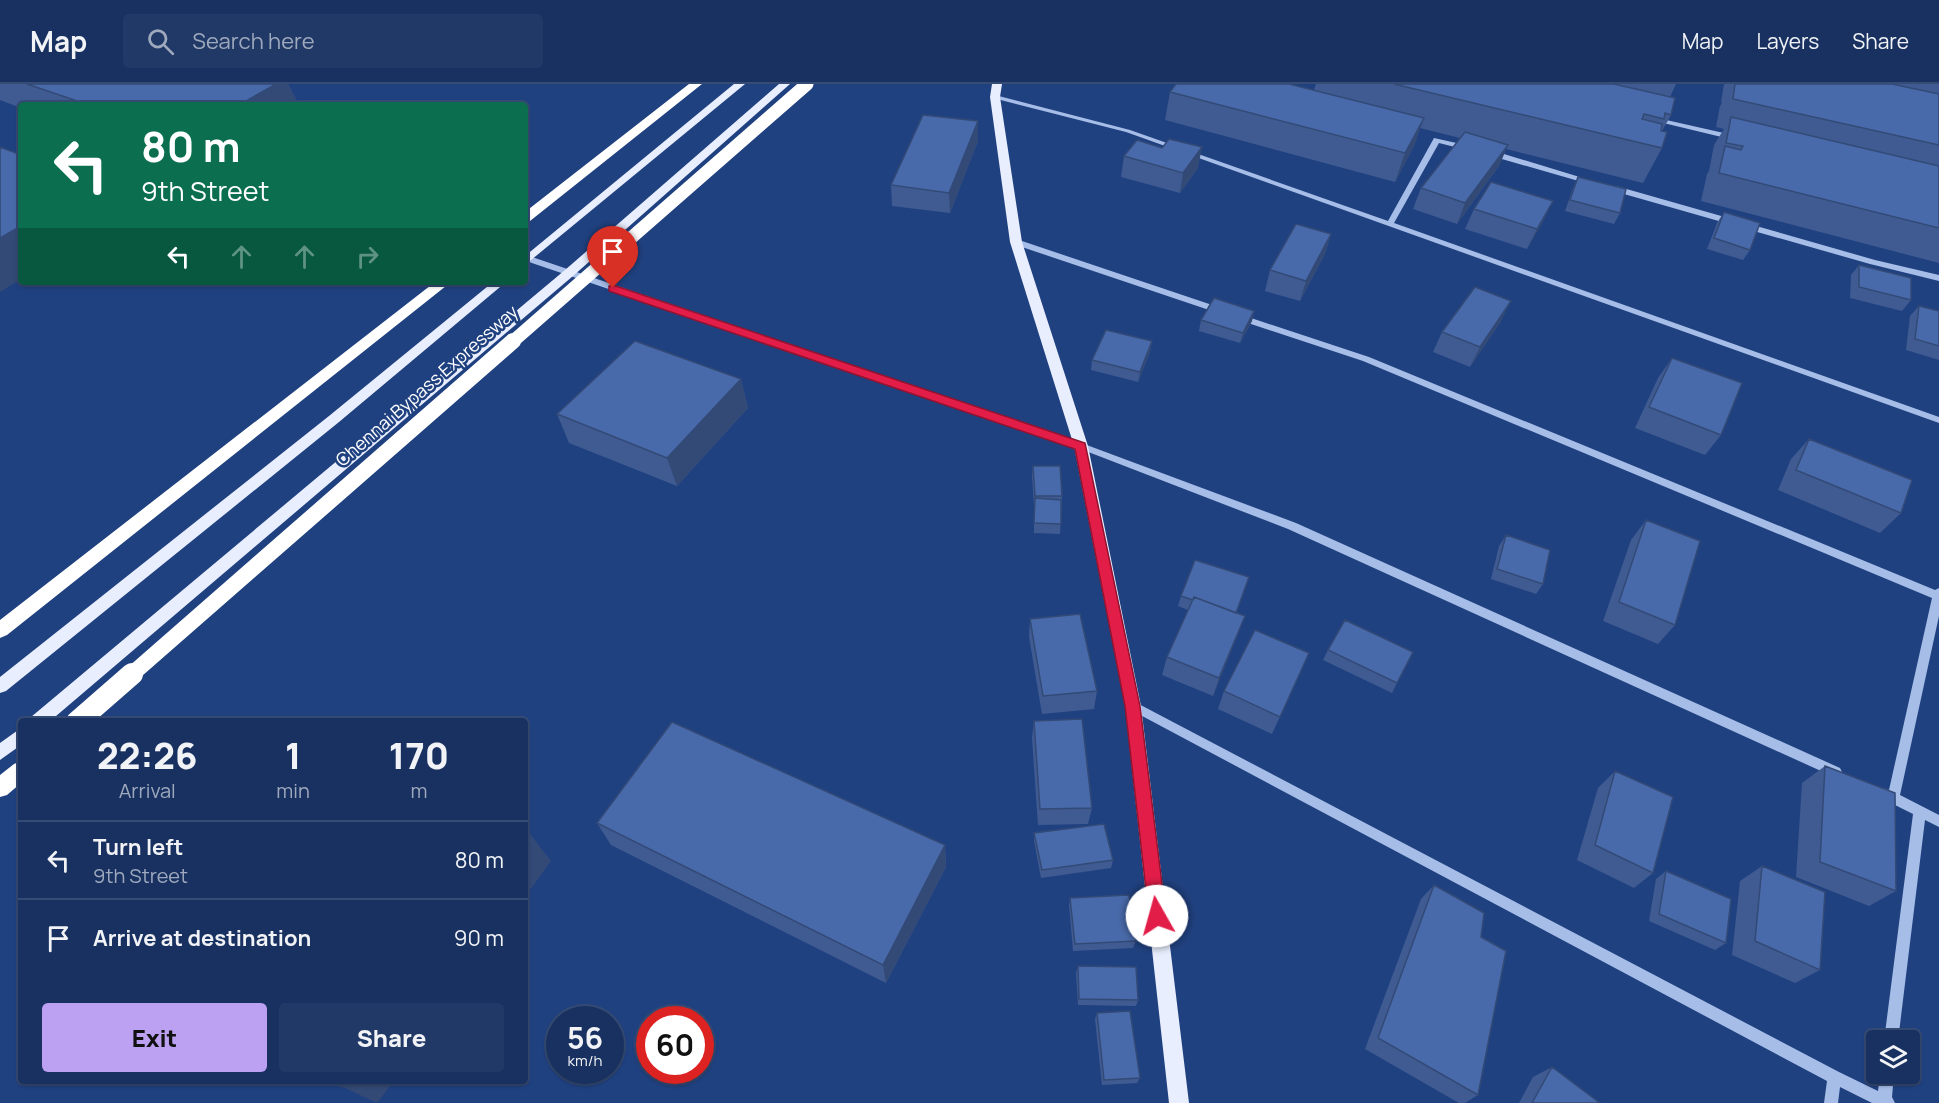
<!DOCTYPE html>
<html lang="en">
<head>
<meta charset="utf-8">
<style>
  body { margin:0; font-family:Manrope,sans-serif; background:#213966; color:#f1f3f6; height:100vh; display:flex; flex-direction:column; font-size:22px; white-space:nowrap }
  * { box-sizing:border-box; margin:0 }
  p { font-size:20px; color:#9fa9bd }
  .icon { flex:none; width:33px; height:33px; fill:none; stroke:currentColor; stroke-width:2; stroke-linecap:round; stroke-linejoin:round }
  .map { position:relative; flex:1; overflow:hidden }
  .drawer { position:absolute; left:18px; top:634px; width:510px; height:366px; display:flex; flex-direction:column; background:#183160; border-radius:6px; box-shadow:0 2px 4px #0004,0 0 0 2px #364c75 }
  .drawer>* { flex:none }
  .guide { position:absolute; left:18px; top:18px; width:510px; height:183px; border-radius:6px; box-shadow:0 2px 4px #0004,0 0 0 2px #364c75; background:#0b6e4f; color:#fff; overflow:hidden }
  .buttons { position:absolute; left:1866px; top:946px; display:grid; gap:12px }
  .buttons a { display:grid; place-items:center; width:54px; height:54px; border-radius:6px; background:#183160; box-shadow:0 2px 4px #0004,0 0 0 2px #364c75; font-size:30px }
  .speed { position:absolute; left:546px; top:922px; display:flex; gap:12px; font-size:30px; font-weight:700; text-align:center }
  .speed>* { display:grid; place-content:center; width:78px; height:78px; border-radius:50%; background:#183160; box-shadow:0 2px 4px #0004,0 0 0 2px #364c75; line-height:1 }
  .speed small { font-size:15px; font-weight:400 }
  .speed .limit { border:9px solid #d22; background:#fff; color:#111 }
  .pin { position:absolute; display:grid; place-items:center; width:51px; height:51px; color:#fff; margin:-62px -26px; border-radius:50% 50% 50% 0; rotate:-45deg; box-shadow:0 0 6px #0007 }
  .pin .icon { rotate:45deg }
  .me { position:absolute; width:66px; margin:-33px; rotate:353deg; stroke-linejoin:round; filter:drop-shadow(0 0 4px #0008) }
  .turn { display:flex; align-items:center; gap:21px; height:126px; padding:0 24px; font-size:27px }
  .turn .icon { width:78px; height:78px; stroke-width:2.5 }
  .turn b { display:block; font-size:42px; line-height:51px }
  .lanes { display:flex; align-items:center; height:57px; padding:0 24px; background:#0003; justify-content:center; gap:30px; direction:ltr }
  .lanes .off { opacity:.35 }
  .eta { display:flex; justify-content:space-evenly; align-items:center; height:102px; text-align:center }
  .eta b { font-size:36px; font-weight:800; line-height:42px }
  .button { display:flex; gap:12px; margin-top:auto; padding:12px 24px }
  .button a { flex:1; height:69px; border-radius:6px; background:#bca0f2; color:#111; font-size:24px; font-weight:800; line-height:69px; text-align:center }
  .button a+a { background:#213966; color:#f1f3f6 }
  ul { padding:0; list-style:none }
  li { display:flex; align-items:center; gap:18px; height:78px; padding:0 24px; border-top:2px solid #364c75 }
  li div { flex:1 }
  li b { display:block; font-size:22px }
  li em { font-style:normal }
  header { display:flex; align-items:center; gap:36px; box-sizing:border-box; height:84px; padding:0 30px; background:#183160; border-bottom:2px solid #364c75 }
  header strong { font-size:28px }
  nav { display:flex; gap:33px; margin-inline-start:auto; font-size:21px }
  .search { width:420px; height:54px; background:#213966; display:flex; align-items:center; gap:15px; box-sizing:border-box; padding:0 21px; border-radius:6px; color:#9fa9bd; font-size:22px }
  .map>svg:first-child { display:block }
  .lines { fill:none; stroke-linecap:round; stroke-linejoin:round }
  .minor { fill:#a6bde8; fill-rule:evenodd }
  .major { fill:#e8eefe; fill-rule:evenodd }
  .highway { fill:#fff; fill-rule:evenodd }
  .highway-bridge-far2 { stroke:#fff; stroke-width:13 }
  .highway-bridge-far1 { stroke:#fff; stroke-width:16 }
  .highway-bridge { stroke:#fff; stroke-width:22 }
  .wall { fill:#3f5b92 }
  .shaded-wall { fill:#334a77 }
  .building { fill:#496aaa; stroke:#334a77; stroke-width:1.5 }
  .route { fill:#e11d48; stroke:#92132f; stroke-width:1.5 }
  .labels { text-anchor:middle; stroke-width:5; stroke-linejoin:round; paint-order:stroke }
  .street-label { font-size:18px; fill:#fff; stroke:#204180 }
</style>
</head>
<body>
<header>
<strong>Map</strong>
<div class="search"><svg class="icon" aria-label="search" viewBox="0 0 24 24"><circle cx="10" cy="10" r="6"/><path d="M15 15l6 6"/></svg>Search here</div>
<nav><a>Map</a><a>Layers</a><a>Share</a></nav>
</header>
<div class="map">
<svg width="1939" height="1019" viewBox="0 0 1939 1019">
  <rect width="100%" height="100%" fill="#204180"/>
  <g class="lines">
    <path class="minor" d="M 995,11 L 1130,46 L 1388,137 L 1434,54 L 1470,62 L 1470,66 L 1467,66 L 1439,59 L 1394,139 L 1939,333 L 1939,339 L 1126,48 L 993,14 L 993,12 Z
      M 1653,33 L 1737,52 L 1738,54 L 1734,56 L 1651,36 L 1651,34 Z
      M 1488,67 L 1494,67 L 1596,98 L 1589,100 L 1488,71 Z
      M 1610,102 L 1616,102 L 1875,176 L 1939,191 L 1939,197 L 1870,180 L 1610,106 Z
      M 1013,156 L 1019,156 L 1224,225 L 1225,227 L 1224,229 L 1218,229 L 1013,160 Z
      M 526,173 L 532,173 L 1084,360 L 1296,439 L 1840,684 L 1842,688 L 1840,692 L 1836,693 L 1832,692 L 1288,445 L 1078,364 L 526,177 Z
      M 1239,230 L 1369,273 L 1935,506 L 1939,504 L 1939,532 L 1900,711 L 1939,731 L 1939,743 L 1925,736 L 1898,957 L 1884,957 L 1913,730 L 1879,713 L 1877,709 L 1879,705 L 1883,704 L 1889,706 L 1932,514 L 1363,277 L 1236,235 L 1235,233 Z
      M 1133,617 L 1839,988 L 1878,1007 L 1880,990 L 1894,990 L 1892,1013 L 1895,1019 L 1872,1019 L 1840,1003 L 1838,1019 L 1824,1019 L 1827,997 L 1129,625 L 1127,622 L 1129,619 Z"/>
    <path class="major" d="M 734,0 L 745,0 L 525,181 L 525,172 Z
      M 779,0 L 790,0 L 573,192 L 49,638 L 29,638 L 31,633 L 565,186 Z
      M 992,0 L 1002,0 L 1000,13 L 1022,158 L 1088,362 L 1141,622 L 1189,1019 L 1169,1019 L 1125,622 L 1074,362 L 1010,158 L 990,13 Z
      M 493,198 L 506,198 L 339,338 L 6,607 L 0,609 L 0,593 L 329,332 Z
      M 21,644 L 21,661 L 0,676 L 0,659 Z"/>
    <path class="highway" d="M 689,0 L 702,0 L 530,137 L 525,138 L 525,128 Z
      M 435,198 L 451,198 L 7,551 L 0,554 L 0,536 Z
      M 21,677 L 21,699 L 7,711 L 0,713 L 0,691 L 14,680 Z"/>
    <path class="highway-bridge-far2" d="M 511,259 L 807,0"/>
    <path class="highway-bridge-far1" d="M 131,591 L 513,257"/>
    <path class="highway-bridge" d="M 77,638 L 132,590"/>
  </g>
  <path class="wall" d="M 0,0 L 288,0 L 299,21 L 21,21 L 21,24 L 0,16 Z
    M 1316,0 L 1676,0 L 1670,13 L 1671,31 L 1662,47 L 1662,64 L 1643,99 L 1506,65 L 1499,82 L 1457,140 L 1413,125 L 1421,104 L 1460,54 L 1420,44 L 1414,62 L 1395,98 L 1165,36 L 1170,8 L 1314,6 Z
    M 1724,0 L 1939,0 L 1939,179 L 1701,117 L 1707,90 L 1709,87 L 1714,61 L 1724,45 L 1716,43 L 1720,22 L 1722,19 L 1721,18 Z
    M 978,37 L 978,57 L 950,129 L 892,122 L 891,101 Z
    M 1162,64 L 1198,84 L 1180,109 L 1121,93 L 1124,72 Z
    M 1578,93 L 1620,129 L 1614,140 L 1565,127 L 1573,104 Z
    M 1553,117 L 1527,165 L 1465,145 L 1474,125 Z
    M 1724,128 L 1750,166 L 1743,176 L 1707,165 L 1717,139 Z
    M 1331,150 L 1325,170 L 1300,217 L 1265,207 L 1270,186 Z
    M 1859,181 L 1911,216 L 1902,227 L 1850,214 L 1851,191 Z
    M 1919,222 L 1939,227 L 1939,276 L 1906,266 L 1910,232 Z
    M 1254,227 L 1252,237 L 1240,259 L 1199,247 L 1201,236 Z
    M 1501,237 L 1470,283 L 1433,268 L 1442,248 Z
    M 1152,257 L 1150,268 L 1138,298 L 1091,286 L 1092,276 Z
    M 1672,274 L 1721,351 L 1705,371 L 1635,344 L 1658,294 Z
    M 741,295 L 748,324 L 677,402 L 569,359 L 557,330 Z
    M 1809,355 L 1901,429 L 1880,449 L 1778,406 L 1791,375 Z
    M 1033,382 L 1062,412 L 1060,450 L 1034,449 L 1034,422 L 1032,392 Z
    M 1646,436 L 1675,541 L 1658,560 L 1603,537 L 1631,456 Z
    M 1506,451 L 1543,500 L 1536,510 L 1491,495 L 1499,462 Z
    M 1181,512 L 1236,529 L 1238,550 L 1213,612 L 1162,591 L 1167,573 L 1188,526 L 1178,522 Z
    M 1030,535 L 1097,607 L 1094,625 L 1042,630 L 1029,553 Z
    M 1328,566 L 1397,599 L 1392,609 L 1323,576 Z
    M 1309,569 L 1272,650 L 1218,625 L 1224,607 Z
    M 1034,637 L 1092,724 L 1088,740 L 1038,741 L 1032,654 Z
    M 1825,682 L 1896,807 L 1869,822 L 1796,793 L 1802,699 Z
    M 1615,687 L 1653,789 L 1634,804 L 1577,776 L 1598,704 Z
    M 597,739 L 945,761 L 946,783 L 886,899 L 611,761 Z
    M 1034,749 L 1113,776 L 1111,784 L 1041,794 L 1034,757 Z
    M 1762,782 L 1820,886 L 1795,899 L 1732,871 L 1740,797 Z
    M 1666,787 L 1726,859 L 1715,866 L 1649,837 L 1656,795 Z
    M 1434,801 L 1481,853 L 1478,1011 L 1465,1019 L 1459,1019 L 1365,965 L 1421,815 Z
    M 1070,814 L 1136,857 L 1133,864 L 1073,867 L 1069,821 Z
    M 1078,882 L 1138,916 L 1136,922 L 1078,921 L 1076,889 Z
    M 1097,929 L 1140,994 L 1137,999 L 1102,1001 L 1095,935 Z
    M 1552,983 L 1600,1019 L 1519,1019 L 1533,993 Z"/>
  <path class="shaded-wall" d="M 276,0 L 288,0 L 299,21 L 239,21 Z
    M 1424,34 L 1414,62 L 1395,98 L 1405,69 Z
    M 978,37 L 978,57 L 950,129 L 949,109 Z
    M 1508,61 L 1499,82 L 1457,140 L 1465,119 Z
    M 1202,63 L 1198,84 L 1180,109 L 1183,89 Z
    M 1553,117 L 1543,138 L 1527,165 L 1537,145 Z
    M 21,142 L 21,195 L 0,208 L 0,154 Z
    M 1331,150 L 1325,170 L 1300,217 L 1306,197 Z
    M 1511,217 L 1501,237 L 1470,283 L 1480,263 Z
    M 1254,227 L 1252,237 L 1240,259 L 1243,249 Z
    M 1152,257 L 1150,268 L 1138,298 L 1140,288 Z
    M 741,295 L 748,324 L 677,402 L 667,374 Z
    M 1245,532 L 1238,550 L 1213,612 L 1219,594 Z
    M 530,750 L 551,777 L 525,813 L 525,757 Z
    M 945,761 L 946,783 L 886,899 L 883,881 Z
    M 347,998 L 393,998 L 377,1019 L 343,1003 Z"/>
  <path class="building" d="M 27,0 L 276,0 L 239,21 L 89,21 Z
    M 1176,0 L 1289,0 L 1424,34 L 1405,69 L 1170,8 Z
    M 1394,0 L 1614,0 L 1675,14 L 1671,31 L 1665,29 L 1664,35 L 1644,30 L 1642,35 L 1662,40 L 1661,47 L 1667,48 L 1662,64 Z
    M 1735,0 L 1892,0 L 1939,10 L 1939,61 L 1733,15 Z
    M 923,31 L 978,37 L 949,109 L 891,101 Z
    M 1731,33 L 1939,82 L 1939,144 L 1719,89 L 1725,62 L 1741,66 L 1743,62 L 1726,59 Z
    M 1465,48 L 1508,61 L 1465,119 L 1421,104 Z
    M 1169,55 L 1202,63 L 1183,89 L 1124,72 L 1137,56 L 1162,64 Z
    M 0,63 L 21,71 L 21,142 L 0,154 Z
    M 1578,93 L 1626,105 L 1620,129 L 1570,116 Z
    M 1491,98 L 1553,117 L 1537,145 L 1474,125 Z
    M 1724,128 L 1760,139 L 1750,166 L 1714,154 Z
    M 1296,140 L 1331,150 L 1306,197 L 1270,186 Z
    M 1859,181 L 1911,194 L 1911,216 L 1859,203 Z
    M 1475,203 L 1511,217 L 1480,263 L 1442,248 Z
    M 1214,214 L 1254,227 L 1243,249 L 1201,236 Z
    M 1919,222 L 1939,227 L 1939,262 L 1915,255 Z
    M 1106,246 L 1152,257 L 1140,288 L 1092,276 Z
    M 635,257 L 741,295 L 667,374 L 557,330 Z
    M 1672,274 L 1742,299 L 1721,351 L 1649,323 Z
    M 1809,355 L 1912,396 L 1901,429 L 1796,386 Z
    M 1033,382 L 1060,382 L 1062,412 L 1035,412 Z
    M 1035,414 L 1061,416 L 1061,440 L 1034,439 Z
    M 1646,436 L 1700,457 L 1675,541 L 1619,518 Z
    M 1506,451 L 1550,466 L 1543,500 L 1497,485 Z
    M 1195,476 L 1249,493 L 1236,529 L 1194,513 L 1193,516 L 1181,512 Z
    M 1194,513 L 1245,532 L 1219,594 L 1167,573 Z
    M 1080,530 L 1097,607 L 1043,612 L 1030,535 Z
    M 1345,536 L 1413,568 L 1397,599 L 1328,566 Z
    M 1255,546 L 1309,569 L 1280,633 L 1224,607 Z
    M 279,635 L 285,638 L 276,638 Z
    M 1082,635 L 1092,724 L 1040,725 L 1034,637 Z
    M 672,638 L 945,761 L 883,881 L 597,739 Z
    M 1825,682 L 1895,709 L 1896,807 L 1820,778 Z
    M 1615,687 L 1673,713 L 1653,789 L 1595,761 Z
    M 1104,740 L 1113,776 L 1042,786 L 1034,749 Z
    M 525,748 L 530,750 L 525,757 Z
    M 1762,782 L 1825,808 L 1820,886 L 1755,857 Z
    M 1666,787 L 1731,815 L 1726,859 L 1659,830 Z
    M 1434,801 L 1484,829 L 1481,853 L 1506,867 L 1478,1011 L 1378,954 Z
    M 1129,811 L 1136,857 L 1075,860 L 1070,814 Z
    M 1078,882 L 1136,883 L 1138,916 L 1079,915 Z
    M 1130,927 L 1140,994 L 1104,996 L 1097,929 Z
    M 1552,983 L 1600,1019 L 1532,1019 Z
    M 333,998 L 347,998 L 343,1003 Z"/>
  <path class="route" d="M 613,201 L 1085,359 L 1140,622 L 1166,832 L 1163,838 L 1157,840 L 1151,838 L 1149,832 L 1125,622 L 1075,365 L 609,207 L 609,202 Z"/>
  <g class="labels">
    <g class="street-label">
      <text transform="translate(427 302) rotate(-41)" y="6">Chennai Bypass Expressway</text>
    </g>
  </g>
</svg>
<div class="buttons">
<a><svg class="icon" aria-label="layers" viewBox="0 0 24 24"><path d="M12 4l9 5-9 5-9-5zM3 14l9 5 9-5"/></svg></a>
</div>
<div class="speed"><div>56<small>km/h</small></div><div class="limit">60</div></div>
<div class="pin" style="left:613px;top:204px;background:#d93025"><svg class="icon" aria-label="arrive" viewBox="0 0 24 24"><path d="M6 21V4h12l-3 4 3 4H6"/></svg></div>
<svg class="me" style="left:1157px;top:832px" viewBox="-20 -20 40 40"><circle r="19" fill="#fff"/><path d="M0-13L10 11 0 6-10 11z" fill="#e11d48"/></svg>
<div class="guide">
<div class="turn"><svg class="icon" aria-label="left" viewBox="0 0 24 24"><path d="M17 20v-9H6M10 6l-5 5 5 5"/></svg><div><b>80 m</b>9th Street</div></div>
<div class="lanes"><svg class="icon" aria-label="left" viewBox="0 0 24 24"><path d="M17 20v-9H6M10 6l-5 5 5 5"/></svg><svg class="icon off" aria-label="ahead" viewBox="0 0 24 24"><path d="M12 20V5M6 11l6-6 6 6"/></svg><svg class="icon off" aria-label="ahead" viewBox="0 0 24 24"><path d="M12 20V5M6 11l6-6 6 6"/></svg><svg class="icon off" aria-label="right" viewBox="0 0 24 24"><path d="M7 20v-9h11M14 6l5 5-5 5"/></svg></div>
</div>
<section class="drawer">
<div class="eta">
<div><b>22:26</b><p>Arrival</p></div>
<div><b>1</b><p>min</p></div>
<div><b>170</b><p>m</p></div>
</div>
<ul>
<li><svg class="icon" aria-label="left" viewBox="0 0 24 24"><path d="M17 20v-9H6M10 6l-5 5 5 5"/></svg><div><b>Turn left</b><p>9th Street</p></div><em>80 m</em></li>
<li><svg class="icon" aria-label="arrive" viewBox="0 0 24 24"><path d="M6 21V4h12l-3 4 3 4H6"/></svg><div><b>Arrive at destination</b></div><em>90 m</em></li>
</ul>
<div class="button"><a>Exit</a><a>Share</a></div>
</section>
</div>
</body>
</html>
